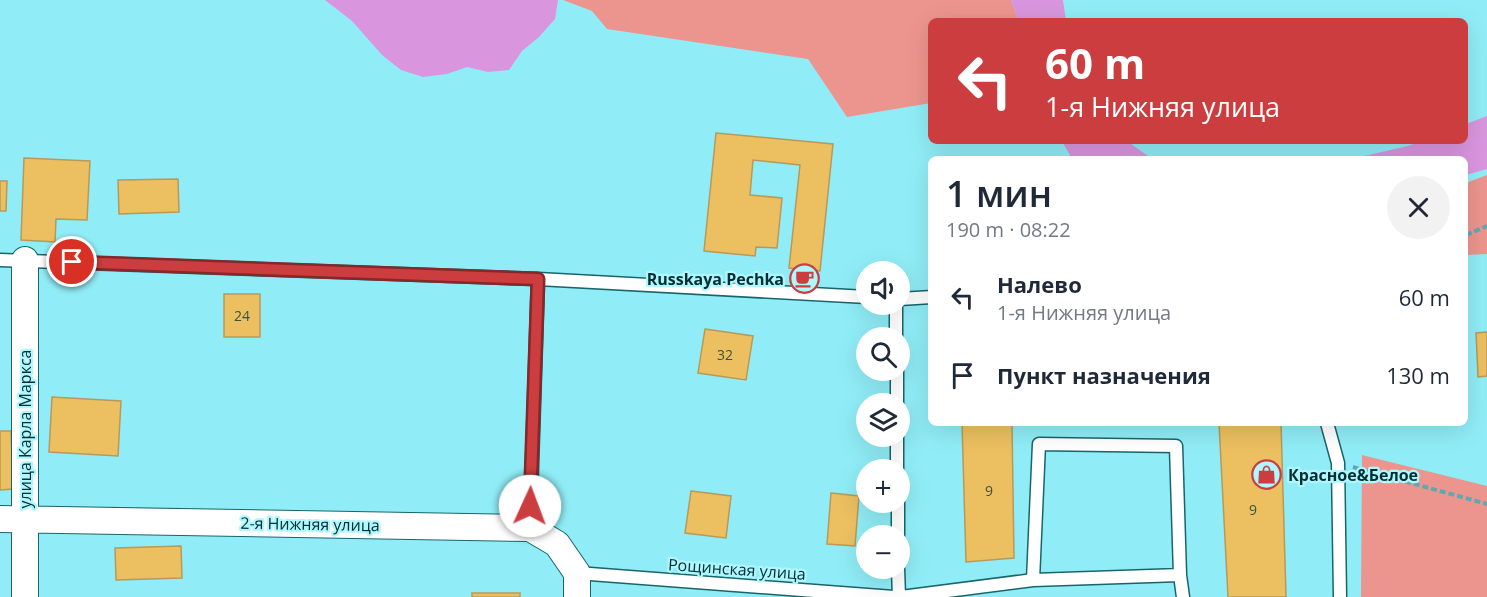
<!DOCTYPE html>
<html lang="ru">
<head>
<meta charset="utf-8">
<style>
  body { margin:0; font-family:"Open Sans",sans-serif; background:#f2f2f3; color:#1f2937; height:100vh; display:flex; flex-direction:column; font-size:22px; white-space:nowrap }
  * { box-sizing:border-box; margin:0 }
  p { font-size:20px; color:#747a83 }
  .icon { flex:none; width:33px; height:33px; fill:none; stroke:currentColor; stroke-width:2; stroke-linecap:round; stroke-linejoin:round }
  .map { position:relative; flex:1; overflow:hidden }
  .panel { position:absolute; left:928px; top:156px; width:540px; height:270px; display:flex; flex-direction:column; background:#fff; border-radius:9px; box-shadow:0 6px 24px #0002 }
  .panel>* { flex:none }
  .banner { position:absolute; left:928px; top:18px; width:540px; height:126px; border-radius:9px; box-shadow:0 6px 24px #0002; background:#cc3d3f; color:#fff; overflow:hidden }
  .tools { position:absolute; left:856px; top:261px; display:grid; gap:12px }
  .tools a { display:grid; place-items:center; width:54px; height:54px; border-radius:50%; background:#fff; box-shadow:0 6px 24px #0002; font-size:30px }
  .pin { position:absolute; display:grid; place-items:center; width:51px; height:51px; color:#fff; margin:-26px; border:3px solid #fff; border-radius:50%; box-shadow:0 2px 6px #0007 }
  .me { position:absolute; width:66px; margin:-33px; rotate:2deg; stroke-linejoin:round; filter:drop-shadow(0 0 4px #0008) }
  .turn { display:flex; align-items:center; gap:21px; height:126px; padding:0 18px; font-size:27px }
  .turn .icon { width:78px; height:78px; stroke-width:2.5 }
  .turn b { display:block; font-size:42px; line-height:51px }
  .round { display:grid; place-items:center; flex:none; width:63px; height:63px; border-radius:32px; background:#f2f2f3 }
  .head { display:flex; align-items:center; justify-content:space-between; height:102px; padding:0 18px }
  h1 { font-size:36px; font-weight:600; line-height:45px }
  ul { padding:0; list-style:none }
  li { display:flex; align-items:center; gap:18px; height:78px; padding:0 18px }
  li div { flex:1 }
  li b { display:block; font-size:22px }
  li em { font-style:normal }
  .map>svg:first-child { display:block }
  .green { fill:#ec958e }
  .water { fill:#d996de }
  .building { fill:#ecc061; stroke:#b8995a; stroke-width:1.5 }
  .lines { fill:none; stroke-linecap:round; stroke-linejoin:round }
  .service-casing { stroke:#18656c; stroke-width:15 }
  .minor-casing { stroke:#18656c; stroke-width:28 }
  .path { stroke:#5ea9b1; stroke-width:4; stroke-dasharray:6 3; stroke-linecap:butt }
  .service { stroke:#fff; stroke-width:12 }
  .minor { stroke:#fff; stroke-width:26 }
  .route-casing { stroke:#852829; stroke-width:15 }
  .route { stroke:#cc3d3f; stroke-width:10 }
  .labels { text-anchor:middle; stroke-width:4.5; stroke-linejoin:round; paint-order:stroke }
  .number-label { font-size:14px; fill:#3c523e }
  .poi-label { font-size:16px; font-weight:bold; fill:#022e32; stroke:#aff7ff; text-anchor:end }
  .street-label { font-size:16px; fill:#022e32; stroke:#aff7ff }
</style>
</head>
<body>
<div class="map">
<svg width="1487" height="597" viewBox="0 0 1487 597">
  <rect width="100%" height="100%" fill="#90edf7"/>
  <path class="green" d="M 563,0 L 1011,0 L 1019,21 L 932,21 L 931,103 L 847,117 L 808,59 L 607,29 L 592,11 Z
    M 1487,175 L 1487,254 L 1466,255 L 1466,183 Z
    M 1362,455 L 1487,486 L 1487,597 L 1361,597 Z"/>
  <path class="water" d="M 325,0 L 558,0 L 555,19 L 539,37 L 522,51 L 509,70 L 488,72 L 467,67 L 447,74 L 423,77 L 401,70 L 382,55 L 352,21 Z
    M 1011,0 L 1063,0 L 1066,21 L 1019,21 Z
    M 1487,116 L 1487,169 L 1466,175 L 1466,159 L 1351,159 L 1408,146 L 1422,141 L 1466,141 L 1466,124 Z
    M 1062,141 L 1127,141 L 1148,156 L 1236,159 L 1072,159 Z"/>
  <path class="building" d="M 716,133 L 833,144 L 820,271 L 789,268 L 800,165 L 753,160 L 750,195 L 782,198 L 777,248 L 756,247 L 755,256 L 704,251 Z
    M 24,158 L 90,161 L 87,220 L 56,219 L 55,242 L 21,240 Z
    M 178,179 L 179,212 L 119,214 L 118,180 Z
    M 0,181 L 7,181 L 6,211 L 0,211 Z
    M 224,294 L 260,294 L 260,337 L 224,337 Z
    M 705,329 L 753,336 L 746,380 L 698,373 Z
    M 1487,332 L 1487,376 L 1478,377 L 1476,333 Z
    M 52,397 L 121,401 L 118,456 L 49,452 Z
    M 962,423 L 1012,423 L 1014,558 L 966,562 Z
    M 1219,423 L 1281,423 L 1286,597 L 1228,597 Z
    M 0,431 L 11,431 L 13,489 L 0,490 Z
    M 691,491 L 731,496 L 726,538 L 685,533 Z
    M 831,493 L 859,496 L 855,546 L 827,544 Z
    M 181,546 L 182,578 L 116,580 L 115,548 Z
    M 472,593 L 520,593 L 520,597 L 472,597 Z"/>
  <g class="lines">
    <defs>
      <path id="service" d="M 0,260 L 538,279 L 530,528
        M 538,279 L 867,297
        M 900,299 L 932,297
        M 896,304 L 896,338
        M 897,370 L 897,404
        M 1327,423 L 1338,463 L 1340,597
        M 897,436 L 897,470
        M 898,502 L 898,536
        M 898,568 L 899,597
        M 577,573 L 894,597
        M 1033,580 L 1039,444 L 1176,446 L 1180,575
        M 901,597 L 1033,580 L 1180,575 L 1183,597"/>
      <path id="minor" d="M 25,260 L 25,597
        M 0,519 L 530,528 L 557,544 L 577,573 L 577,597"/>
    </defs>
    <use href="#service" class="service-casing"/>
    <use href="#minor" class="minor-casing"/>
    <path class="path" d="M 1466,235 L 1487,226
      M 1353,467 L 1487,504"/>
    <use href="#service" class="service"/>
    <use href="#minor" class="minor"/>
  </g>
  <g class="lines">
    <defs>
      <path id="route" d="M 72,262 L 538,279 L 530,506"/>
    </defs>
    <use href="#route" class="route-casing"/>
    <use href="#route" class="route"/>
  </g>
  <defs>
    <symbol id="cafe-ring" viewBox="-11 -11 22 22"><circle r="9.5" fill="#aff7ff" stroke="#cc3d3f" stroke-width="1.5"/><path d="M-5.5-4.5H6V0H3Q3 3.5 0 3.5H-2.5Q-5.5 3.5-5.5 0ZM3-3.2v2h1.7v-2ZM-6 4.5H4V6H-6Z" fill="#cc3d3f"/></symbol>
    <symbol id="shop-ring" viewBox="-11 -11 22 22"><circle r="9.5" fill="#aff7ff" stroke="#cc3d3f" stroke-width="1.5"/><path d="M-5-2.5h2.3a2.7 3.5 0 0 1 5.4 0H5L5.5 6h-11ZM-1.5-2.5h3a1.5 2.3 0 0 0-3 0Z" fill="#cc3d3f"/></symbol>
  </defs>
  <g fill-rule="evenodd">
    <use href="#cafe-ring" x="788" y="262" width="33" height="33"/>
    <use href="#shop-ring" x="1250" y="458" width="33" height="33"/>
  </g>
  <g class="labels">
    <g class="number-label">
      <text x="242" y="321">24</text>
      <text x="725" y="360">32</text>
      <text x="989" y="496">9</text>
      <text x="1253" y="515">9</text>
    </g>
    <g class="poi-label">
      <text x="784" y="285">Russkaya Pechka</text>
      <text x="1288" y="481" text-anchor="start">Красное&amp;Белое</text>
    </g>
    <g class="street-label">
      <text transform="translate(25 429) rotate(-90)" y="6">улица Карла Маркса</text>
      <text transform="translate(310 524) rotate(1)" y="6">2-я Нижняя улица</text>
      <text transform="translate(737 569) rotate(4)" y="6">Рощинская улица</text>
    </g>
  </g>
</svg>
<div class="tools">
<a><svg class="icon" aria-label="sound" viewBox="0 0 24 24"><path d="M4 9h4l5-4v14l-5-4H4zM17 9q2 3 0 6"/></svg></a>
<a><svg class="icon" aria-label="search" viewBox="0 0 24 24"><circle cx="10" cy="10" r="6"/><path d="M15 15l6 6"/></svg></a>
<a><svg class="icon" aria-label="layers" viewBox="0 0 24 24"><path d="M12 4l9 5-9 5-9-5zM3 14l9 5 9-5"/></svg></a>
<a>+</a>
<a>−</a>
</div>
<div class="pin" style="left:72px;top:262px;background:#d93025"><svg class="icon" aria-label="arrive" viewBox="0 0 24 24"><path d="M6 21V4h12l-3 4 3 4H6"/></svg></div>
<svg class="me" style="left:530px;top:506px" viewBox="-20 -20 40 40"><circle r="19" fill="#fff"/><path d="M0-13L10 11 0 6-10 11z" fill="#cc3d3f"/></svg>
<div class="banner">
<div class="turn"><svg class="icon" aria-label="left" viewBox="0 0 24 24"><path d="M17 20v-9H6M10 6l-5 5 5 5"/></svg><div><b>60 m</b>1-я Нижняя улица</div></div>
</div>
<section class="panel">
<div class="head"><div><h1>1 мин</h1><p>190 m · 08:22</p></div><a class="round"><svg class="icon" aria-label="close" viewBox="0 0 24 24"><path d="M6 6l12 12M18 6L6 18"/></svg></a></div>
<ul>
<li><svg class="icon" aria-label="left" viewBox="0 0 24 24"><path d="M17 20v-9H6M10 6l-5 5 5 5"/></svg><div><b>Налево</b><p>1-я Нижняя улица</p></div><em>60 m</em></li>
<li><svg class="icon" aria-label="arrive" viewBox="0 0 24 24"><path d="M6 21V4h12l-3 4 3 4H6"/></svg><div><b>Пункт назначения</b></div><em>130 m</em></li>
</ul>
</section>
</div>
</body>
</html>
